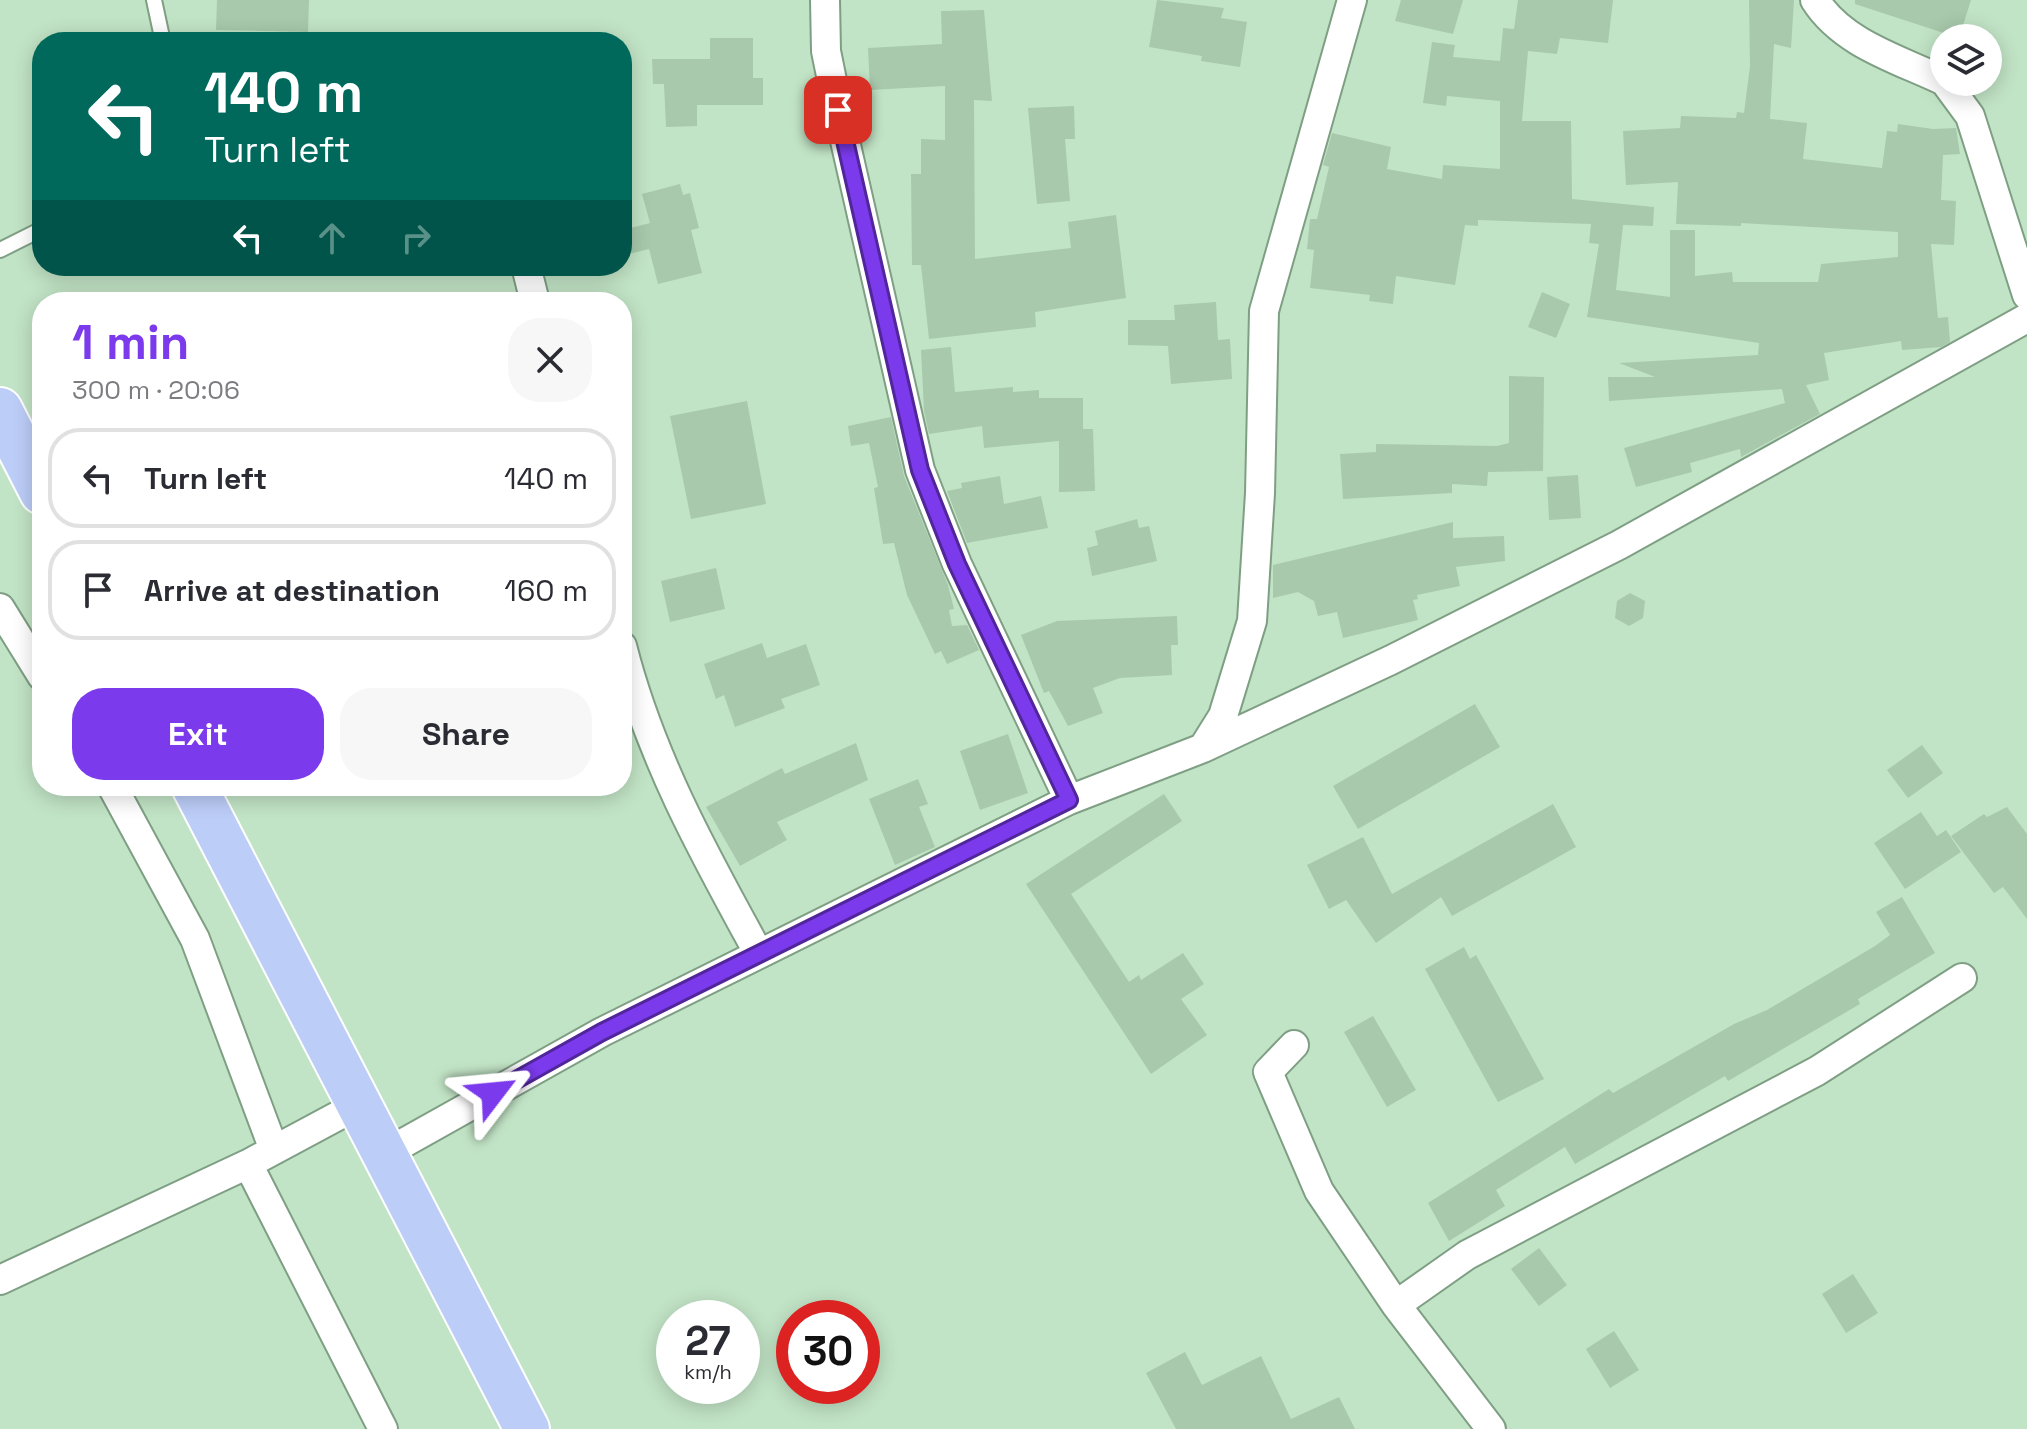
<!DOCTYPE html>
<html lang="en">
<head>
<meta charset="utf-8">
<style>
  body { margin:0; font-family:"Space Grotesk",sans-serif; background:#f7f7f7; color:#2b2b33; height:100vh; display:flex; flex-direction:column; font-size:30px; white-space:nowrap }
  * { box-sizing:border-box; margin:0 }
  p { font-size:26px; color:#7c7c81 }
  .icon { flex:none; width:44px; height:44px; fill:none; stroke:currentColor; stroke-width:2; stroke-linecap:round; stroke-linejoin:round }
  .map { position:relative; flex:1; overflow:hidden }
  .drawer { position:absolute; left:32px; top:292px; width:600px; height:504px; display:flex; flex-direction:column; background:#fff; border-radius:32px; box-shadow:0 4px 20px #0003 }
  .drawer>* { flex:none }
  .top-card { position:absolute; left:32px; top:32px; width:600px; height:244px; border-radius:32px; box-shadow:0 4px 20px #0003; background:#00695c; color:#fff; overflow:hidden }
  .controls { position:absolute; left:1930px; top:24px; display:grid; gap:16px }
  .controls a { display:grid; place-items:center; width:72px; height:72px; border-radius:50%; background:#fff; box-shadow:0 4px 20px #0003; font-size:40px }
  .speed { position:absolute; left:656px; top:1300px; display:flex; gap:16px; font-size:40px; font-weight:700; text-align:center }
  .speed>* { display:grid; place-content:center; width:104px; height:104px; border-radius:50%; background:#fff; box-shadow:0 4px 20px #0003; line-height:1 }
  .speed small { font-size:20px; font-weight:400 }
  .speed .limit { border:12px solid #d22; background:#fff; color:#111 }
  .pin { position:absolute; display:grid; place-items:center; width:68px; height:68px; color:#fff; margin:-34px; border-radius:16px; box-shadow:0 4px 12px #0006 }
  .me { position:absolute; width:88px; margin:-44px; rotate:61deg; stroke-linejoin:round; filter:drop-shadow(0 0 6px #0008) }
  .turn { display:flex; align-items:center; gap:28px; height:168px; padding:0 40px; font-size:36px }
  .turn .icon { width:104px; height:104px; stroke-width:2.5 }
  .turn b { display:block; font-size:56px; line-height:68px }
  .lanes { display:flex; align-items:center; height:76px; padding:0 40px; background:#0003; justify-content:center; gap:40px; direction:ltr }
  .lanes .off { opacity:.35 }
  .round { display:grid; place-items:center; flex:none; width:84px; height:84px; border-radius:32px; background:#f7f7f7 }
  .summary { display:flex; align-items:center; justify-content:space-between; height:136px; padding:0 40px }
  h1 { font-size:48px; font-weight:600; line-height:60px; color:#7c3aed }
  .cta { display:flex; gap:16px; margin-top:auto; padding:16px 40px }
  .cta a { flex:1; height:92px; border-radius:32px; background:#7c3aed; color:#fff; font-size:32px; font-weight:600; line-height:92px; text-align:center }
  .cta a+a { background:#f7f7f7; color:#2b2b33 }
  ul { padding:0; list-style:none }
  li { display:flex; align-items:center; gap:24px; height:100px; margin:0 16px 12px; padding:0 24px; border:4px solid #e1e1e2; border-radius:32px }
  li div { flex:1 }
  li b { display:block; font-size:30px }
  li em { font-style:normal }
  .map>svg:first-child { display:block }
  .building { fill:#a8c9ac }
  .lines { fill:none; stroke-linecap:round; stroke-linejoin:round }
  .lane-casing { stroke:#7f9f84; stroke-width:18 }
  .street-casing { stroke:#7f9f84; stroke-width:32 }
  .highway-casing { stroke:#fff; stroke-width:48 }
  .lane { stroke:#fff; stroke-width:14 }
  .street { stroke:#fff; stroke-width:28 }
  .highway { stroke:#bccdf8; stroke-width:44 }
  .route-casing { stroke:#51269a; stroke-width:20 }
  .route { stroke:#7c3aed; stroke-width:14 }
</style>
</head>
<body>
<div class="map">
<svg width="2027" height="1429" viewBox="0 0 2027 1429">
  <rect width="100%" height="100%" fill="#c2e4c6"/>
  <path class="building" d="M 217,0 L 309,0 L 308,32 L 216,30 Z
    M 1157,0 L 1224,8 L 1221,18 L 1247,22 L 1240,67 L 1201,61 L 1202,56 L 1149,47 Z
    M 1401,0 L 1463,0 L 1453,34 L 1395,21 Z
    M 1518,0 L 1613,0 L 1608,43 L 1560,38 L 1557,54 L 1528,51 L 1522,121 L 1571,121 L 1572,199 L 1654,207 L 1653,226 L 1623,225 L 1616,290 L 1670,297 L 1670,230 L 1695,230 L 1695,276 L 1732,272 L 1733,282 L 1818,282 L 1821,264 L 1898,257 L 1898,232 L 1741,223 L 1741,226 L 1676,224 L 1678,182 L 1626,185 L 1623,131 L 1680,128 L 1681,116 L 1736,118 L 1737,112 L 1744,113 L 1750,66 L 1749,0 L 1794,0 L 1791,48 L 1774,44 L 1770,119 L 1807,123 L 1803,159 L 1882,168 L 1887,131 L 1897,132 L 1898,124 L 1933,129 L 1956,128 L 1960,154 L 1943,155 L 1941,200 L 1956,201 L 1954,245 L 1931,244 L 1938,318 L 1948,317 L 1950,342 L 1941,347 L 1902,350 L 1901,341 L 1824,353 L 1829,380 L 1806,385 L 1820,414 L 1741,457 L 1740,449 L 1690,463 L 1692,472 L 1636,487 L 1624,448 L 1785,403 L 1782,389 L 1609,401 L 1608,377 L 1655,377 L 1619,363 L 1758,355 L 1759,343 L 1587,317 L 1599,244 L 1589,243 L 1591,224 L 1478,220 L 1478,226 L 1465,225 L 1455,285 L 1396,276 L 1393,304 L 1369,301 L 1370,295 L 1310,288 L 1314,250 L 1307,249 L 1310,219 L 1317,219 L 1329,167 L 1323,165 L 1332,133 L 1391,147 L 1387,169 L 1442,179 L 1443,165 L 1500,169 L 1500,101 L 1447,96 L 1446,106 L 1423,103 L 1432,42 L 1455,45 L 1453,57 L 1500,61 L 1503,28 L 1514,29 Z
    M 1855,0 L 1971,0 L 1959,38 L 1855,4 Z
    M 984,10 L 992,101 L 974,100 L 975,259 L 1071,248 L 1068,222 L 1116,215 L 1126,298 L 1035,312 L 1036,327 L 929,339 L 921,265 L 912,265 L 911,174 L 921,174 L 921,139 L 945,140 L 945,86 L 870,90 L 868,48 L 942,44 L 941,11 Z
    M 710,38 L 753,38 L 753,78 L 763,78 L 763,105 L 697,105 L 697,126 L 666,127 L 664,84 L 653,84 L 652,59 L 710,59 Z
    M 1074,106 L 1075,139 L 1065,139 L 1070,201 L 1037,204 L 1028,108 Z
    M 680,184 L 683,195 L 690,193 L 699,228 L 691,230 L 702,273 L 658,284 L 649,249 L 629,254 L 623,230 L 650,223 L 642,194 Z
    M 1542,292 L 1570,304 L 1556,338 L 1528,327 Z
    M 1216,302 L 1218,340 L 1230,339 L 1232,379 L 1171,384 L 1168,346 L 1128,345 L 1128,320 L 1175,320 L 1174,305 Z
    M 951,347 L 955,392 L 1013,387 L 1013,392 L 1039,390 L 1039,398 L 1083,398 L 1083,429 L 1093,429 L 1095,491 L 1059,492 L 1059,441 L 984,448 L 982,426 L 929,434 L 924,411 L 921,350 Z
    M 1509,376 L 1544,377 L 1543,471 L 1488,472 L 1487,486 L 1452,484 L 1452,493 L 1343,499 L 1340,454 L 1376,452 L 1376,444 L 1497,446 L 1509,443 Z
    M 747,401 L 766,504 L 691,519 L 670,416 Z
    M 891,417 L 904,476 L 948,585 L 954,609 L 949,610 L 952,626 L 967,625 L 979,650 L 947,664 L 941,651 L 935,654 L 907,595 L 894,543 L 883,544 L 874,488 L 878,487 L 869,443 L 851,446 L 848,426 Z
    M 1578,475 L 1581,518 L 1549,520 L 1547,477 Z
    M 1000,476 L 1004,504 L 1041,496 L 1048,528 L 967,543 L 947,491 L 962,488 L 961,483 Z
    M 1137,519 L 1139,528 L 1149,526 L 1157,561 L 1092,576 L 1087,548 L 1098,545 L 1095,531 Z
    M 1453,522 L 1453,538 L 1504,536 L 1505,561 L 1456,567 L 1460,586 L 1417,595 L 1418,599 L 1413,600 L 1418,620 L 1343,638 L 1337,612 L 1318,616 L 1314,601 L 1298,592 L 1273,598 L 1273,565 Z
    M 716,568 L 725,609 L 670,622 L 661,581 Z
    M 1630,593 L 1645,601 L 1643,618 L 1629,626 L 1615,618 L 1617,601 Z
    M 1177,616 L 1178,645 L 1171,645 L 1172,675 L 1120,678 L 1093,688 L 1103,713 L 1068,726 L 1049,691 L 1044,693 L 1021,635 L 1057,621 Z
    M 762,643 L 767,658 L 806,644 L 820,685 L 781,699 L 785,708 L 735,727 L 724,695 L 716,699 L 704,664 Z
    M 1475,704 L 1500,747 L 1358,829 L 1333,786 Z
    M 1008,734 L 1028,793 L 980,810 L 960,751 Z
    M 856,743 L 868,780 L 777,822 L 787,840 L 740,866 L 706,807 L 782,768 L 785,774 Z
    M 1922,745 L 1943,773 L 1908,798 L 1887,770 Z
    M 918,779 L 928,804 L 919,807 L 935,847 L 895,865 L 869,799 Z
    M 1164,794 L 1182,821 L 1071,894 L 1129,982 L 1139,975 L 1141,980 L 1183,953 L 1204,984 L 1181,999 L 1207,1035 L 1151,1074 L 1026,884 Z
    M 1553,804 L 1576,847 L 1452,916 L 1441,897 L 1376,943 L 1346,900 L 1329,909 L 1307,865 L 1363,837 L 1392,894 Z
    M 2007,807 L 2027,834 L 2027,919 L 2003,887 L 1994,893 L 1951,836 L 1984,814 L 1987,817 Z
    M 1921,812 L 1937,836 L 1946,830 L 1961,852 L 1905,889 L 1874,843 Z
    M 1902,897 L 1935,953 L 1858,999 L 1860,1004 L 1728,1081 L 1725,1076 L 1575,1164 L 1565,1147 L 1496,1190 L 1505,1206 L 1449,1241 L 1428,1203 L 1609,1089 L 1613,1093 L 1734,1024 L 1767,1010 L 1875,946 L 1890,935 L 1876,912 Z
    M 1464,947 L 1470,959 L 1476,955 L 1544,1079 L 1498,1102 L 1425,969 Z
    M 1373,1016 L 1416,1090 L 1387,1107 L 1344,1032 Z
    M 1539,1248 L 1567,1285 L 1539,1306 L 1511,1269 Z
    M 1853,1274 L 1878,1313 L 1846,1333 L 1822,1294 Z
    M 1614,1331 L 1639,1370 L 1610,1388 L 1586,1349 Z
    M 1185,1352 L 1202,1385 L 1261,1356 L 1291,1419 L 1339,1397 L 1355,1429 L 1176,1429 L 1146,1373 Z"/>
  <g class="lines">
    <defs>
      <path id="lane" d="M 154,0 L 163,42
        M 0,250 L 42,229"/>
      <path id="street" d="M 825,0 L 826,51 L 838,110 L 920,470 L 957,564 L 1069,800
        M 1815,0 C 1843,44 1898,59 1944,81
        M 1945,82 L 1970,116 L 2027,295
        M 526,266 L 535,302
        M 0,608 L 42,676
        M 622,646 C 650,757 704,854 759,954
        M 1203,748 L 1223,716 L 1252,621 L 1260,493 L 1264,311 L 1352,0
        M 112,786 L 195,939 L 274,1150
        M 1294,1045 L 1268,1072 L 1319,1191 L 1396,1305 L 1491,1429
        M 384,1154 L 602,1032 L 1069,800 L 1203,748 L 1391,660 L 1619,545 L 2027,318
        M 248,1164 L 383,1429
        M 0,1280 L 248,1164 L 358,1105
        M 1396,1305 L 1467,1255 L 1817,1071 L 1962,978"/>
      <path id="highway" d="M 0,410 L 42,492
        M 194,786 L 527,1429"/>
    </defs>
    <use href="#lane" class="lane-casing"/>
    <use href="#street" class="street-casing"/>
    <use href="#highway" class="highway-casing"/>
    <use href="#lane" class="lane"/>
    <use href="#street" class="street"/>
    <use href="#highway" class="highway"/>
  </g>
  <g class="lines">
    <defs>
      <path id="route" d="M 493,1093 L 602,1032 L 1069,800 L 957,564 L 920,470 L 838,110"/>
    </defs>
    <use href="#route" class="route-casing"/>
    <use href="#route" class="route"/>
  </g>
</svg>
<div class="controls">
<a><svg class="icon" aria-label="layers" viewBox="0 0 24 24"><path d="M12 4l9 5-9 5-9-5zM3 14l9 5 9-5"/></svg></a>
</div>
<div class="speed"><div>27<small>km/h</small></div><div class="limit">30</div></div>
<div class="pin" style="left:838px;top:110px;background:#d93025"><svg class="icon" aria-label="arrive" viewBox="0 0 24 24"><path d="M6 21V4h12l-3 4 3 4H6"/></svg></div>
<svg class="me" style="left:493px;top:1093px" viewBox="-20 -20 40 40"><path d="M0-17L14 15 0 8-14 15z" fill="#7c3aed" stroke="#fff" stroke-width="4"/></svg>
<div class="top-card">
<div class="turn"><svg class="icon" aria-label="left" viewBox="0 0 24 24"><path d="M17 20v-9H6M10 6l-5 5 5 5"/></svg><div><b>140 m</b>Turn left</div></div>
<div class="lanes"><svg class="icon" aria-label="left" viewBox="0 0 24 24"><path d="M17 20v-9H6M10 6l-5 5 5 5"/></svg><svg class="icon off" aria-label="ahead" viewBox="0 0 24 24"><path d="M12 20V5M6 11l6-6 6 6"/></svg><svg class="icon off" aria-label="right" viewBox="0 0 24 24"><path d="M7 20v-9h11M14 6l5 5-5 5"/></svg></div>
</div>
<section class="drawer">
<div class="summary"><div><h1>1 min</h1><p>300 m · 20:06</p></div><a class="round"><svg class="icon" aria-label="close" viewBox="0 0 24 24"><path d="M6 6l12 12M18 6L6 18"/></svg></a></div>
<ul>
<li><svg class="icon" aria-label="left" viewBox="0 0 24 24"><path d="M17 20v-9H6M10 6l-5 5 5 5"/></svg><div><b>Turn left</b></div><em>140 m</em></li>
<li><svg class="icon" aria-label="arrive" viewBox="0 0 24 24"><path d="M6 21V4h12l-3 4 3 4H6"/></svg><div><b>Arrive at destination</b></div><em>160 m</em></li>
</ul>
<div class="cta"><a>Exit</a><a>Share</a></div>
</section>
</div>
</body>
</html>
